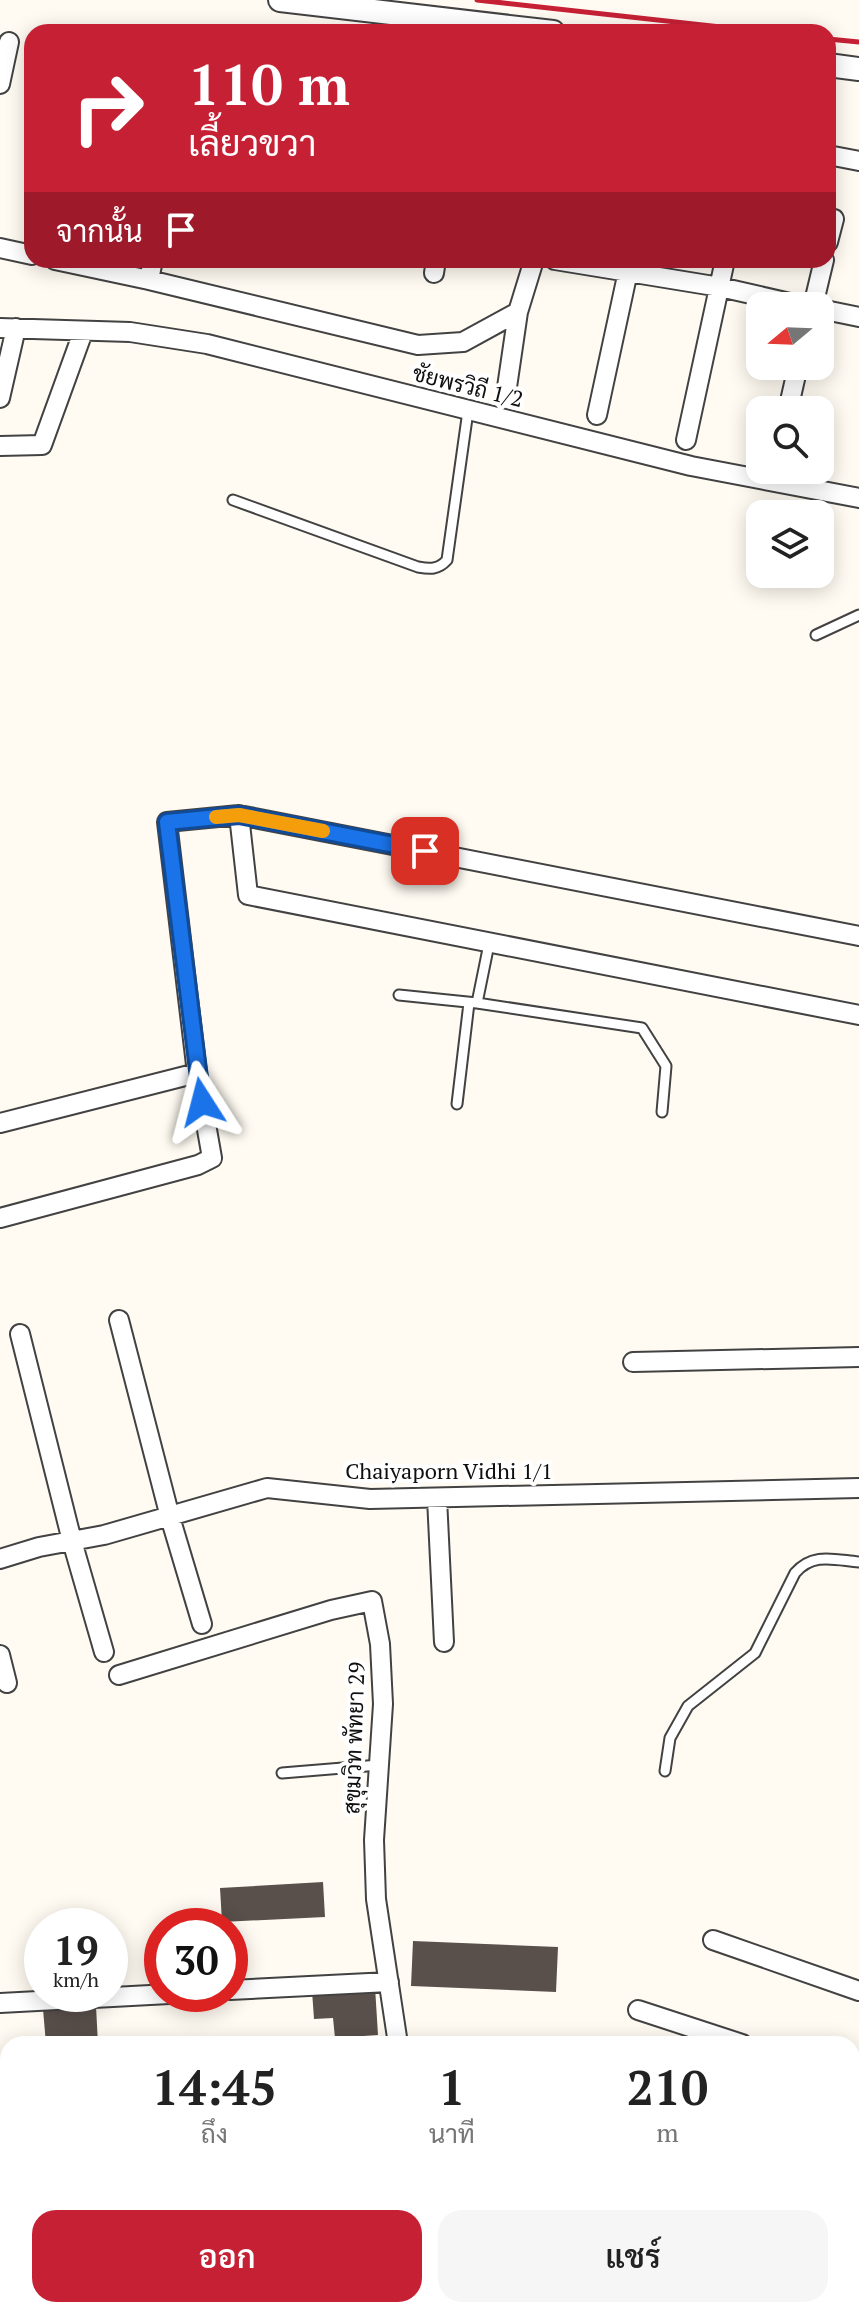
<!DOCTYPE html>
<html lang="th">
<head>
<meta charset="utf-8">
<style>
  body { margin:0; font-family:"PT Serif",Sarabun,serif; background:#f6f6f6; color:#222; height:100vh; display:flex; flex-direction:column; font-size:30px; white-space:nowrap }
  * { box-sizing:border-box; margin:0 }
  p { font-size:26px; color:#767676 }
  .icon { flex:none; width:44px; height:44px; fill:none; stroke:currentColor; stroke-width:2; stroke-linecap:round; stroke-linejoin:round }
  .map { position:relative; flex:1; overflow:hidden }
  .details { position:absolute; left:0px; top:2036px; width:860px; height:282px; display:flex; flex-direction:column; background:#fff; border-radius:24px 24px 0 0; box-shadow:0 4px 20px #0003 }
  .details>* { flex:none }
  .guide { position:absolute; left:24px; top:24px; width:812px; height:244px; border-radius:24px; box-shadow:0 4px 20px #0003; background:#c62035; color:#fff; overflow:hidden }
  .needle { width:52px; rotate:251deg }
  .controls { position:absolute; left:746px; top:292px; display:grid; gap:16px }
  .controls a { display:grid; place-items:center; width:88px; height:88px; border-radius:16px; background:#fff; box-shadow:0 4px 20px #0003; font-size:40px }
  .speed { position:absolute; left:24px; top:1908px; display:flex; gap:16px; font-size:40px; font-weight:700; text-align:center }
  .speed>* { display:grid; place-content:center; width:104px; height:104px; border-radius:50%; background:#fff; box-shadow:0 4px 20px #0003; line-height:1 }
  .speed small { font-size:20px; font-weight:400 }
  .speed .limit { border:12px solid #d22; background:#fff; color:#111 }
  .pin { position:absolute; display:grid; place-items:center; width:68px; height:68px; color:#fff; margin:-34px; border-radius:16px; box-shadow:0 4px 12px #0006 }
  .me { position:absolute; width:88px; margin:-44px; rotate:351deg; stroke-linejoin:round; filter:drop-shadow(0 0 6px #0008) }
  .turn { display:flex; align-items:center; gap:28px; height:168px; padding:0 32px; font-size:36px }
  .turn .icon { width:104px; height:104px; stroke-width:2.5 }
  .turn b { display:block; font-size:56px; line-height:68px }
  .then { display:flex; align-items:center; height:76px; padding:0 32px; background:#0003; gap:16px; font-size:30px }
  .eta { display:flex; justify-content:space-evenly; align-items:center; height:136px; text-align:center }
  .eta b { font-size:48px; font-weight:600; line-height:56px }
  .primary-button { display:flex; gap:16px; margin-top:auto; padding:16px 32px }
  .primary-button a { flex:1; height:92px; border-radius:24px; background:#c62035; color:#fff; font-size:32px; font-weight:600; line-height:92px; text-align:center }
  .primary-button a+a { background:#f6f6f6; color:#222 }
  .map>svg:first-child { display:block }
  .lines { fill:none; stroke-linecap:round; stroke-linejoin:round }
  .stream { stroke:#37a1d3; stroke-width:5 }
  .canal { stroke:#b4e4f9; stroke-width:18 }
  .building { fill:#594f4b }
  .service-casing { stroke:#424242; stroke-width:13 }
  .minor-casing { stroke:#424242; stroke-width:22 }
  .tertiary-casing { stroke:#424242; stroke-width:26 }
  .service { stroke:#fff; stroke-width:9 }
  .minor { stroke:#fff; stroke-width:18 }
  .tertiary { stroke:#fff; stroke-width:22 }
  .rail { stroke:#c62035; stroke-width:5 }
  .route-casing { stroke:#114b97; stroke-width:20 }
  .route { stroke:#1a73e8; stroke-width:14 }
  .slow { stroke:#f59e0b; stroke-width:14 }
  .labels { text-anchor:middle; stroke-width:8; stroke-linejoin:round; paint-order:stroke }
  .street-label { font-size:22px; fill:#0f0f0f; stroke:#fff }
</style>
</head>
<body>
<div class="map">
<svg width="859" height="2317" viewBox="0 0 859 2317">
  <rect width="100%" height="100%" fill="#fffbf2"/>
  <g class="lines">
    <path class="stream" d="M 712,2310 L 716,2317
      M 625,2317 L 628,2310
      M 820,2317 L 849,2310"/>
    <path class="canal" d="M 0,2283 L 8,2290
      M 29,2310 L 34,2317"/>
  </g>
  <path class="building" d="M 323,1882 L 325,1917 L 222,1922 L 220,1888 Z
    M 413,1941 L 558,1947 L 556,1992 L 411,1986 Z
    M 375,1987 L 378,2035 L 335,2038 L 333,2018 L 314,2019 L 312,1991 Z
    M 96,2006 L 98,2044 L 46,2044 L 43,2009 Z
    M 303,2310 L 369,2310 L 371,2314 L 366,2317 L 302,2317 L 300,2312 Z"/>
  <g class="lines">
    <defs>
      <path id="service" d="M 233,500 L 418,567 C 430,569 438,570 447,560 L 468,411
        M 816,635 L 859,615
        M 399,995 L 477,1003 L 642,1028 L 666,1066 L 662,1112
        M 477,1003 L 489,944
        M 457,1104 L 469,1003
        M 665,1771 L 670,1738 L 688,1706 L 755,1653 L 795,1573 C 813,1552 835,1560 859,1562
        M 282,1773 L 379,1765
        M 0,2148 L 8,2148"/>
      <path id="minor" d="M 0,84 L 9,42
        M 828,155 L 859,161
        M 828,242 L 834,219
        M 0,248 L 32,255
        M 55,260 L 149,280 L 418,345 L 463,342 L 518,312 L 534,260
        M 555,260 L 720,287 L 803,306
        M 434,273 L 436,260
        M 149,280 L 153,260
        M 813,306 L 824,260
        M 820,309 L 859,317
        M 0,328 L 130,332 L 207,344 L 691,466 L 859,498
        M 506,394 L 518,312
        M 0,398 L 16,328
        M 788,410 L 798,366
        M 597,415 L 630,262
        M 686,440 L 725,260
        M 0,446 L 42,445 L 83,332
        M 239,815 L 248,895 L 859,1015
        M 0,1123 L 197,1073
        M 0,1218 L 198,1165 L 212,1158 L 197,1073 L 167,822 L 239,815 L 859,936
        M 119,1320 L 170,1517 L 202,1624
        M 20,1334 L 72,1541 L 104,1652
        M 633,1362 L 859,1357
        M 437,1498 L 444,1642
        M 0,1559 L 39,1547 L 104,1535 L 267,1488 L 370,1499 L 859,1488
        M 0,1655 L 7,1683
        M 119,1675 L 331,1610 L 372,1601 L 380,1644 L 383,1704 L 374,1840 L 376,1899 L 398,2044
        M 713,1940 L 859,1991
        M 230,1990 L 389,1982
        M 0,2003 L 169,1994
        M 638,2010 L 742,2044
        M 852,2082 L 859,2084
        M 392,2310 L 396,2317"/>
      <path id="tertiary" d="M 280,0 L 553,32
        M 828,65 L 859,69"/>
    </defs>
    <use href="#service" class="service-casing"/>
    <use href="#minor" class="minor-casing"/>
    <use href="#tertiary" class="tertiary-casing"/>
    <use href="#service" class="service"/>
    <use href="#minor" class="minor"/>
    <use href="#tertiary" class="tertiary"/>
    <path class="rail" d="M 477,0 L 767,32
      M 828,39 L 859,42"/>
  </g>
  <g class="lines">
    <defs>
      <path id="route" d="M 202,1102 L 167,822 L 239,815 L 425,851"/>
    </defs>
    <use href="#route" class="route-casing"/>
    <use href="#route" class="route"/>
    <path class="slow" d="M 216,817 L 239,815 L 323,831"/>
  </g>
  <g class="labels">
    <g class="street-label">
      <text transform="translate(468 386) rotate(14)" y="8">ชัยพรวิถี 1/2</text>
      <text x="449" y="1479">Chaiyaporn Vidhi 1/1</text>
      <text transform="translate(354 1738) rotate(-88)" y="8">สุขุมวิท พัทยา 29</text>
    </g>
  </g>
</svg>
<div class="controls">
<a><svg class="needle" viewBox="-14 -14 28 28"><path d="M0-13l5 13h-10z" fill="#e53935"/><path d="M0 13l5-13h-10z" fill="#767676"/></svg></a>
<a><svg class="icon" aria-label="search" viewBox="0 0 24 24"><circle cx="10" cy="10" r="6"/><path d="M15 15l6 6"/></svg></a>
<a><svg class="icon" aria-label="layers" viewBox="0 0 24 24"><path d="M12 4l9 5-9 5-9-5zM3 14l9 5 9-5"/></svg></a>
</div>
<div class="speed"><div>19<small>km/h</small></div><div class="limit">30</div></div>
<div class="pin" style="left:425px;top:851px;background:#d93025"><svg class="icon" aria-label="arrive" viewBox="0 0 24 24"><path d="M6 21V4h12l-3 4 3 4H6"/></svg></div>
<svg class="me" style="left:202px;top:1102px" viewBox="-20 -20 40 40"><path d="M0-17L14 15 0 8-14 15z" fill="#1a73e8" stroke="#fff" stroke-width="4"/></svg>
<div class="guide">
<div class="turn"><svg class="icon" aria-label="right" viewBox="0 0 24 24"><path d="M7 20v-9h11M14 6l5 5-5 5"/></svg><div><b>110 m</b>เลี้ยวขวา</div></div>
<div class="then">จากนั้น<svg class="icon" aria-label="arrive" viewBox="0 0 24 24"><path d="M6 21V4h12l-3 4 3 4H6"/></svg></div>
</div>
<section class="details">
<div class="eta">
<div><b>14:45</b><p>ถึง</p></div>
<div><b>1</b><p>นาที</p></div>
<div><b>210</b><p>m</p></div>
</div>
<div class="primary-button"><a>ออก</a><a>แชร์</a></div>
</section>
</div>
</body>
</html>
